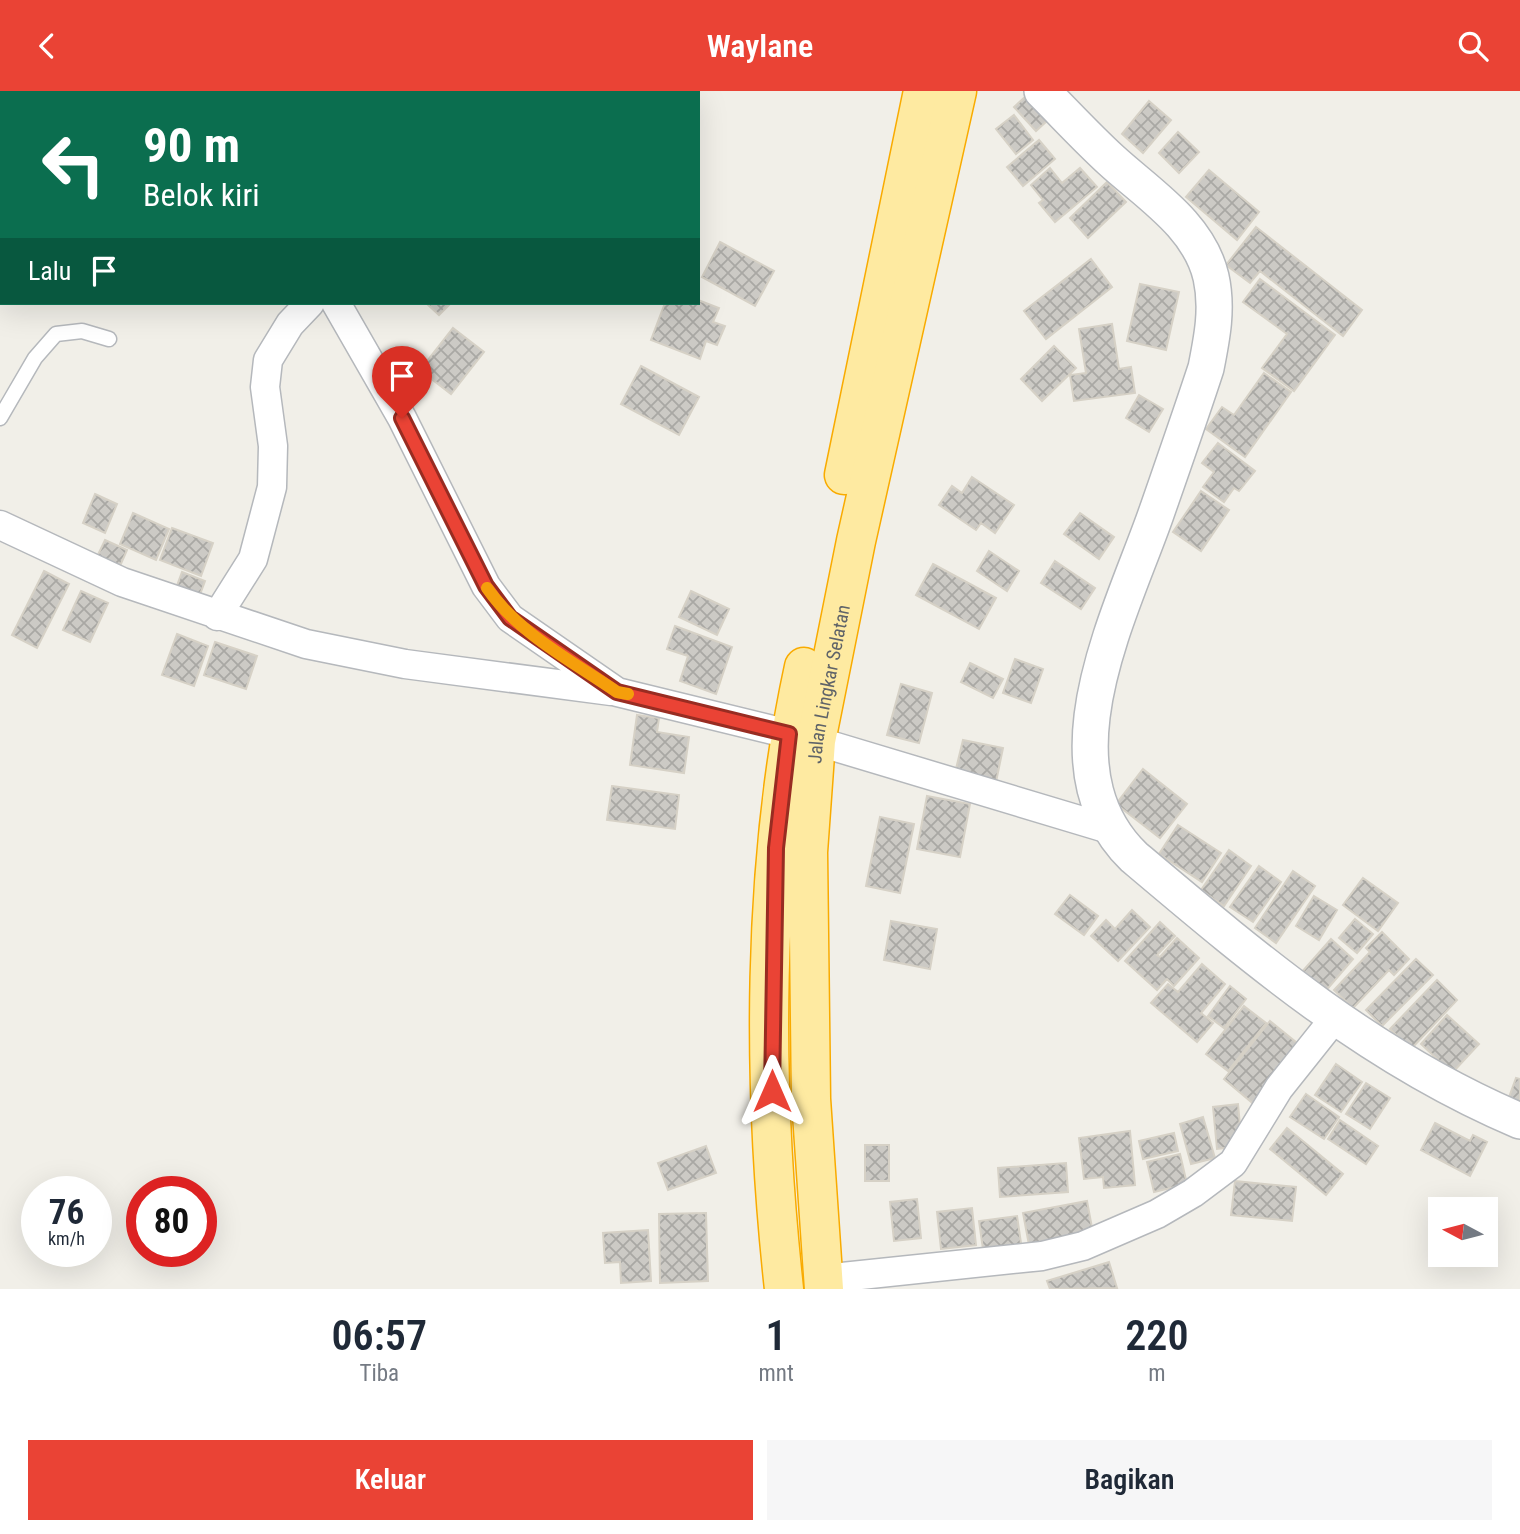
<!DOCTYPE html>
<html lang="id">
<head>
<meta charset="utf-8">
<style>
  body { margin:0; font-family:"Roboto Condensed",sans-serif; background:#f6f6f7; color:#1f2937; height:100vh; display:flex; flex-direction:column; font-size:26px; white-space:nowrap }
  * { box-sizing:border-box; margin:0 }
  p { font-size:23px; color:#747a83 }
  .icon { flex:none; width:38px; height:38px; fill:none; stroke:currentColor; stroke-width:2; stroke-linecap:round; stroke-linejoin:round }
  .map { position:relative; height:1198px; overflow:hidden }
  .details { display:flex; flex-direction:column; background:#fff; flex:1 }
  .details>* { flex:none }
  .guide { position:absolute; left:0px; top:0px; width:700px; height:214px; box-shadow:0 7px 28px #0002; background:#0b6e4f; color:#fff; overflow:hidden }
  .needle { width:46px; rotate:277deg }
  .controls { position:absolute; left:1428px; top:1106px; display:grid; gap:14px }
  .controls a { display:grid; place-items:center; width:70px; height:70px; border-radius:0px; background:#fff; box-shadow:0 7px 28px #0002; font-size:35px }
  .speed { position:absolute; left:21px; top:1085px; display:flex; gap:14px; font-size:35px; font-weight:700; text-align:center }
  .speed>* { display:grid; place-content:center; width:91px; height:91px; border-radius:50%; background:#fff; box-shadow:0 7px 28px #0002; line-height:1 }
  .speed small { font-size:18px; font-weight:400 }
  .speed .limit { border:10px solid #d22; background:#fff; color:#111 }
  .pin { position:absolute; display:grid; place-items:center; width:60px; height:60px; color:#fff; margin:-72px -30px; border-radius:50% 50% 50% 0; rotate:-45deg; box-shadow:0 0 7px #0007 }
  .pin .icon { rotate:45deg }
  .me { position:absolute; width:77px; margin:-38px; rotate:0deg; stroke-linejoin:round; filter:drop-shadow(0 0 5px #0008) }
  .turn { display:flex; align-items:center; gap:24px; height:147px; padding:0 28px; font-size:32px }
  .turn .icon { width:91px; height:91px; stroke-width:2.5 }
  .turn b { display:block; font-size:49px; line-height:60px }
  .then { display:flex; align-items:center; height:66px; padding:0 28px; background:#0003; gap:14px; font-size:26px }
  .eta { display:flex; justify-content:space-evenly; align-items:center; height:119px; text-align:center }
  .eta b { font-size:42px; font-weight:600; line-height:49px }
  .action { display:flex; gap:14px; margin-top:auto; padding:14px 28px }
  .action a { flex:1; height:80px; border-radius:0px; background:#ea4335; color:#fff; font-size:28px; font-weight:600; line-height:80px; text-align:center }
  .action a+a { background:#f6f6f7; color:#1f2937 }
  header { display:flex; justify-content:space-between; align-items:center; height:91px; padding:0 28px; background:#ea4335; color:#fff; font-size:32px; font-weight:600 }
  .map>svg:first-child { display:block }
  .building { fill:url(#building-cross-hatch); stroke:#d6d1c6; stroke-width:2 }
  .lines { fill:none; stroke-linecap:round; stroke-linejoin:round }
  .service-casing { stroke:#b5b8bc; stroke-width:17 }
  .minor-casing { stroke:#b5b8bc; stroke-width:31 }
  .tertiary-casing { stroke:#b5b8bc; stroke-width:38 }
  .trunk-casing { stroke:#f9ab00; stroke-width:41 }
  .service { stroke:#fff; stroke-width:14 }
  .minor { stroke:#fff; stroke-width:28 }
  .tertiary { stroke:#fff; stroke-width:35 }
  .trunk { stroke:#feeaa1; stroke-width:38 }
  .route-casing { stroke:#982c22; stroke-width:18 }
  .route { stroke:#ea4335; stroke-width:12 }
  .slow { stroke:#f59e0b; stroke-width:12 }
  .labels { text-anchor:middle; stroke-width:5; stroke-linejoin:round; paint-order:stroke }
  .street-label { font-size:19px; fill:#5f6368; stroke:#fff }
</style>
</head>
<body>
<header><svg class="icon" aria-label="back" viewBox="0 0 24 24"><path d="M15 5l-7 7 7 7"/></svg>Waylane<svg class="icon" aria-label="search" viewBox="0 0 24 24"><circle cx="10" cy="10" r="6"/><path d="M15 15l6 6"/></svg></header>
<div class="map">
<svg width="1520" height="1198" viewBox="0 0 1520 1198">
  <defs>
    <pattern id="building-cross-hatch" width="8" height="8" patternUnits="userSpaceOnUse" patternTransform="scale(1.75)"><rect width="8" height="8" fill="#cccac5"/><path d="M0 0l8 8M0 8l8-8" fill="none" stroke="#a9a8a4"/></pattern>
  </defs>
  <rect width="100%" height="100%" fill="#f1efe8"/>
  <path class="building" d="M 183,0 L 228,0 L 181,2 Z
    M 1025,6 L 1047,30 L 1036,40 L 1014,16 Z
    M 1149,10 L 1171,29 L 1143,62 L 1122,43 Z
    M 1014,24 L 1033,49 L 1016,63 L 996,38 Z
    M 1178,41 L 1199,61 L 1179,82 L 1159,62 Z
    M 1039,49 L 1055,68 L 1023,95 L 1007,76 Z
    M 1050,77 L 1062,92 L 1080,77 L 1097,96 L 1055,131 L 1039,112 L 1043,109 L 1031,94 Z
    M 1209,79 L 1259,121 L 1237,149 L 1186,106 Z
    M 1107,91 L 1126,111 L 1088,147 L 1070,127 Z
    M 1256,136 L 1362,219 L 1343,245 L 1260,180 L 1250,192 L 1226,174 Z
    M 720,151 L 774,180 L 755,215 L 702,186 Z
    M 1091,168 L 1112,196 L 1046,248 L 1024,220 Z
    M 1260,188 L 1335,244 L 1294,300 L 1262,277 L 1287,243 L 1243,211 Z
    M 1140,193 L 1179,201 L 1166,259 L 1127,250 Z
    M 698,209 L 719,217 L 713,231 L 725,235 L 717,254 L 706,250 L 700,268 L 651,249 L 665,212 Z
    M 426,212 L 451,212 L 439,224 Z
    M 1112,233 L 1119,278 L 1131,276 L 1135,302 L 1074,310 L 1070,284 L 1086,282 L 1079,238 Z
    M 453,237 L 484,261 L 451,303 L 420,279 Z
    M 1054,255 L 1076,277 L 1042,310 L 1021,288 Z
    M 641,275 L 699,306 L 679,344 L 621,313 Z
    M 1264,282 L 1291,301 L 1245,366 L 1206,338 L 1222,316 L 1234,324 Z
    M 1139,304 L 1163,318 L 1149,341 L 1126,327 Z
    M 1218,352 L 1255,380 L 1239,400 L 1234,397 L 1224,411 L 1203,396 L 1214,381 L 1202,372 Z
    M 972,386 L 1014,414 L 995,442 L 981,432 L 976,439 L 939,414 L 952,395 L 962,402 Z
    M 1201,400 L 1229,419 L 1201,460 L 1173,441 Z
    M 95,403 L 117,413 L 105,442 L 83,432 Z
    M 133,422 L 169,438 L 156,469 L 120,453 Z
    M 1080,422 L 1114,446 L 1099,468 L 1064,443 Z
    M 172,437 L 213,452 L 201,485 L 160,469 Z
    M 105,449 L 127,459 L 117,482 L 94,472 Z
    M 989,460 L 1019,480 L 1007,500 L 977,480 Z
    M 1055,470 L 1095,497 L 1081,518 L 1041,492 Z
    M 933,473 L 996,507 L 979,538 L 916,504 Z
    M 44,480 L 69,493 L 37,557 L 12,544 Z
    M 182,481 L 205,490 L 198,509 L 175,500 Z
    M 81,500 L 108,512 L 90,551 L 63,539 Z
    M 691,500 L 729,518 L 717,544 L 679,526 Z
    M 675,535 L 732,556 L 716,603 L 680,590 L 688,565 L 667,558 Z
    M 177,543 L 208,555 L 194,595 L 162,584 Z
    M 215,551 L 257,565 L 246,598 L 204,584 Z
    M 1015,568 L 1043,578 L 1031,612 L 1003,602 Z
    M 970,572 L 1003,588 L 993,607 L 961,591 Z
    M 901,593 L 932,602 L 919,652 L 887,644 Z
    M 637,624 L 659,627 L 657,641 L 689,646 L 684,682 L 630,674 Z
    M 963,649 L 1003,657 L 996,691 L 955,682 Z
    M 1143,678 L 1187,713 L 1160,747 L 1116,713 Z
    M 612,695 L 679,704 L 675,738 L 607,729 Z
    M 927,705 L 970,713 L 960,766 L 917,758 Z
    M 880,726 L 914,733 L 900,802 L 866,795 Z
    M 1178,734 L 1221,762 L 1202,791 L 1159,763 Z
    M 1229,759 L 1251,775 L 1224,815 L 1201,799 Z
    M 1259,775 L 1281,791 L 1253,831 L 1230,816 Z
    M 1293,780 L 1315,795 L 1276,852 L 1255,837 Z
    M 1363,787 L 1398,812 L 1378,840 L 1343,814 Z
    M 1070,804 L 1098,825 L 1084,844 L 1055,823 Z
    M 1314,805 L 1337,819 L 1319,849 L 1296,835 Z
    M 1132,819 L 1150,836 L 1118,870 L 1091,845 L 1106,829 L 1115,838 Z
    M 1355,828 L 1373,843 L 1357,862 L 1339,847 Z
    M 891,830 L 937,838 L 930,878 L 884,869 Z
    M 1160,831 L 1175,845 L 1157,864 L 1160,866 L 1177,847 L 1199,867 L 1174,895 L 1167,888 L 1157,899 L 1125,870 Z
    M 1382,841 L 1409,868 L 1394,884 L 1389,879 L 1353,917 L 1334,899 L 1370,861 L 1366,857 Z
    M 1331,848 L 1353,868 L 1317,910 L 1294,890 Z
    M 1416,868 L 1433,884 L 1382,935 L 1366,919 Z
    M 1202,873 L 1225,893 L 1201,922 L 1213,932 L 1197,951 L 1151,912 L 1168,893 L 1178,901 Z
    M 1437,889 L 1457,909 L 1411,958 L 1390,938 Z
    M 1230,895 L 1246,908 L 1224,937 L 1208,925 Z
    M 1244,915 L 1266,932 L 1228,980 L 1206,963 Z
    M 1447,924 L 1479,953 L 1452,982 L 1421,953 Z
    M 1270,930 L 1302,956 L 1256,1015 L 1224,988 Z
    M 1336,973 L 1362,991 L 1341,1021 L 1315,1004 Z
    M 1516,987 L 1520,988 L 1520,1014 L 1508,1009 Z
    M 1366,992 L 1390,1007 L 1370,1038 L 1346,1023 Z
    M 1306,1003 L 1339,1026 L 1324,1048 L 1290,1026 Z
    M 1238,1013 L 1242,1055 L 1217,1058 L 1213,1016 Z
    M 1203,1026 L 1215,1067 L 1191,1073 L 1180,1033 Z
    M 1340,1029 L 1378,1055 L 1366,1073 L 1328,1048 Z
    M 1435,1032 L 1470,1050 L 1473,1044 L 1487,1051 L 1470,1085 L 1421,1059 Z
    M 1287,1037 L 1343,1083 L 1326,1104 L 1270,1058 Z
    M 1130,1040 L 1135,1094 L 1104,1097 L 1103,1086 L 1084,1088 L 1079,1047 Z
    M 1174,1042 L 1178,1060 L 1143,1068 L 1139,1050 Z
    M 865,1054 L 889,1054 L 889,1090 L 865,1090 Z
    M 706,1055 L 716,1082 L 668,1099 L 658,1072 Z
    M 1180,1063 L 1187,1093 L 1154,1101 L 1147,1071 Z
    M 1066,1072 L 1068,1101 L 1000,1106 L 998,1077 Z
    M 1235,1090 L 1296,1096 L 1292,1130 L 1231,1124 Z
    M 917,1108 L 921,1147 L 894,1150 L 890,1111 Z
    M 1087,1110 L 1093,1142 L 1029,1154 L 1023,1122 Z
    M 972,1117 L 976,1154 L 941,1158 L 937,1121 Z
    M 706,1122 L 708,1190 L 660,1192 L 659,1123 Z
    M 1017,1125 L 1022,1159 L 984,1165 L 979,1130 Z
    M 648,1139 L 651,1190 L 621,1192 L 620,1171 L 605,1172 L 603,1142 Z
    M 1109,1171 L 1117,1197 L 1050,1198 L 1047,1190 Z"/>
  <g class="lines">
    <defs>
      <path id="service" d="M 0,327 L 35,267 L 56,243 L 82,240 L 109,248"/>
      <path id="minor" d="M 263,0 L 264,2
        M 314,2 L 316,0
        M 336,212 L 402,327 L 486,495 L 510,527 L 617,601 L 789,643
        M 0,434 L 122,491 L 306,553 L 405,573 L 611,600
        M 217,525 L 253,468 L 272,396 L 273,355 L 265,296 L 268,269 L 290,233 L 310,212
        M 816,650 L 1109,738
        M 823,1188 L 1042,1165 L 1083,1155 L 1157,1123 L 1193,1102 L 1233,1072 L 1279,997 L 1334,928"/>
      <path id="tertiary" d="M 1042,0 C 1065,23 1087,47 1111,69 C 1148,103 1199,134 1211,186 C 1218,217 1212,247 1206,277 C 1190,326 1173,374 1156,423 C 1121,523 1040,675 1134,766 C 1256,869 1371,967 1520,1030"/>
      <g id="trunk">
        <path d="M 844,384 L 923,0"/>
        <path d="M 784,1198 C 762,997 761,774 804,576"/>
        <path id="s1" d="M 824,1198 L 811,1008 L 808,761 L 816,650 L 856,450 L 957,0"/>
      </g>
    </defs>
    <use href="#service" class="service-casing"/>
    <use href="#minor" class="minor-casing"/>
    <use href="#tertiary" class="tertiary-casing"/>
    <use href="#trunk" class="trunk-casing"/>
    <use href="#service" class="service"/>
    <use href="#minor" class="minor"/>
    <use href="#tertiary" class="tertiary"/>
    <use href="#trunk" class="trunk"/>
  </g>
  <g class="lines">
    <defs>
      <path id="route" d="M 402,327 L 486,495 L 510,527 L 617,601 L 789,643 L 776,757 L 772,1000"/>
    </defs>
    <use href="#route" class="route-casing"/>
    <use href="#route" class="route"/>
    <path class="slow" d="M 487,497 C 519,543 572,570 617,601 L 628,603"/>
  </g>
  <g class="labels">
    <g class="street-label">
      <text dy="7" stroke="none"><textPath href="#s1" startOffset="607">Jalan Lingkar Selatan</textPath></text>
    </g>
  </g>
</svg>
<div class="controls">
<a><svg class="needle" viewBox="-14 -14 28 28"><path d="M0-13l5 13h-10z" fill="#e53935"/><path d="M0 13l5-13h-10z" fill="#747a83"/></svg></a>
</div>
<div class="speed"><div>76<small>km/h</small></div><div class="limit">80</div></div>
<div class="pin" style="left:402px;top:327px;background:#d93025"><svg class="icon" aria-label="arrive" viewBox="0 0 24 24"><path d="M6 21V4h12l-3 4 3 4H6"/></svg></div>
<svg class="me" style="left:772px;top:1000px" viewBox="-20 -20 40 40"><path d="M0-17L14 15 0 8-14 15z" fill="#ea4335" stroke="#fff" stroke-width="4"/></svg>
<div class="guide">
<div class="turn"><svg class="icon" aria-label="left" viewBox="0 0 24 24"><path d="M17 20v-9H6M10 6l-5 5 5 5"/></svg><div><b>90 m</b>Belok kiri</div></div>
<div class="then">Lalu<svg class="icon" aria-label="arrive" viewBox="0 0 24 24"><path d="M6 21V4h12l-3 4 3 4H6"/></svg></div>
</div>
</div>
<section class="details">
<div class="eta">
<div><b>06:57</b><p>Tiba</p></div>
<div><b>1</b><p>mnt</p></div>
<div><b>220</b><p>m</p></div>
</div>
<div class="action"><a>Keluar</a><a>Bagikan</a></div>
</section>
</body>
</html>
